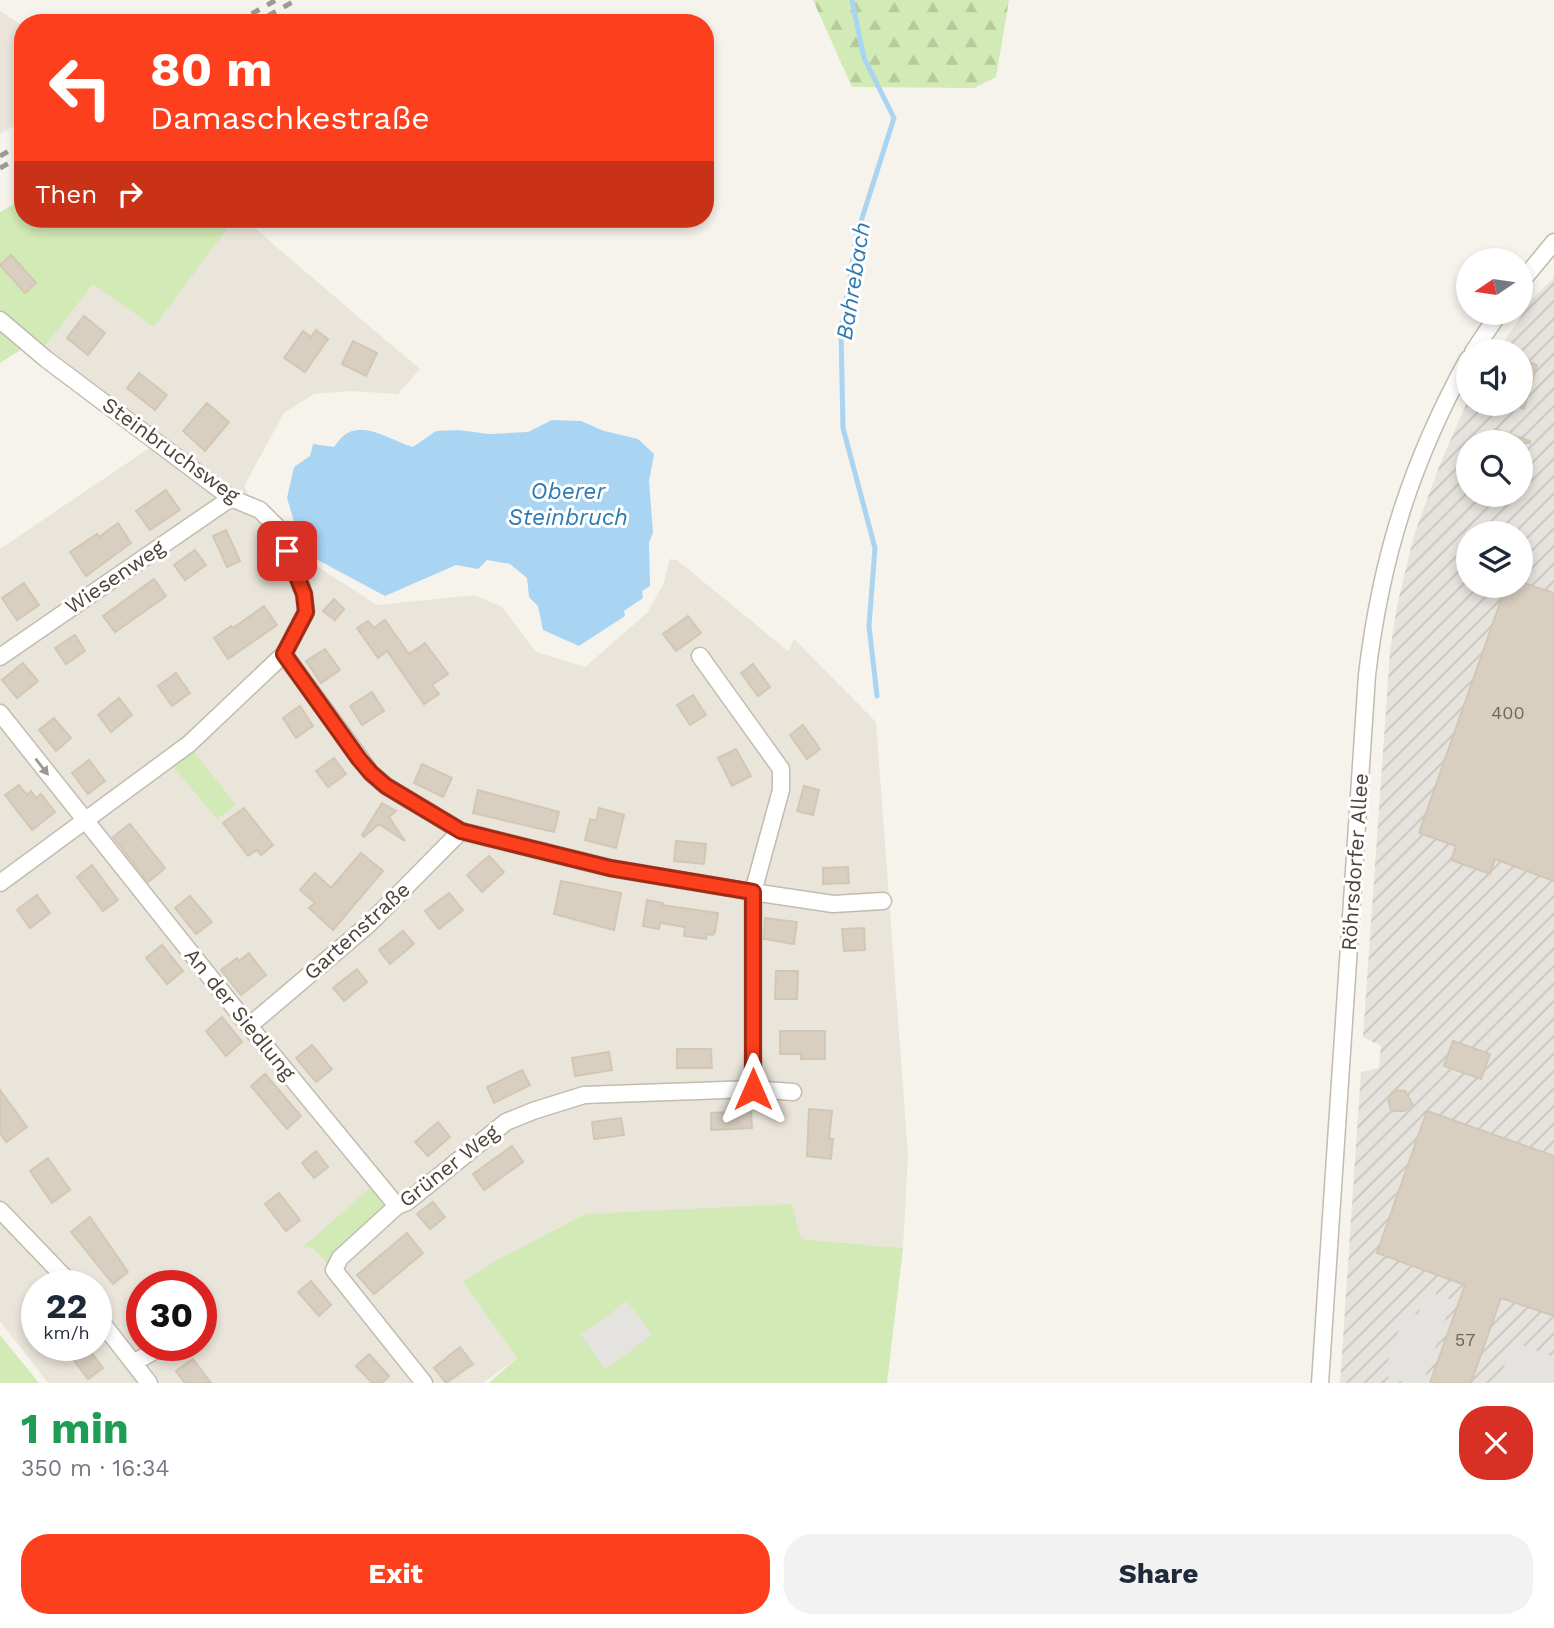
<!DOCTYPE html>
<html lang="en">
<head>
<meta charset="utf-8">
<style>
  body { margin:0; font-family:"Work Sans",sans-serif; background:#f2f2f3; color:#1f2937; height:100vh; display:flex; flex-direction:column; font-size:26px; white-space:nowrap }
  * { box-sizing:border-box; margin:0 }
  p { font-size:23px; color:#747a83 }
  .icon { flex:none; width:38px; height:38px; fill:none; stroke:currentColor; stroke-width:2; stroke-linecap:round; stroke-linejoin:round }
  .map { position:relative; height:1383px; overflow:hidden }
  .details { display:flex; flex-direction:column; background:#fff; flex:1 }
  .details>* { flex:none }
  .guide { position:absolute; left:14px; top:14px; width:700px; height:214px; border-radius:28px; box-shadow:0 4px 10px #0003; background:#fc3f1d; color:#fff; overflow:hidden }
  .needle { width:46px; rotate:257deg }
  .tools { position:absolute; left:1456px; top:248px; display:grid; gap:14px }
  .tools a { display:grid; place-items:center; width:77px; height:77px; border-radius:50%; background:#fff; box-shadow:0 4px 10px #0003; font-size:35px }
  .speed { position:absolute; left:21px; top:1270px; display:flex; gap:14px; font-size:35px; font-weight:700; text-align:center }
  .speed>* { display:grid; place-content:center; width:91px; height:91px; border-radius:50%; background:#fff; box-shadow:0 4px 10px #0003; line-height:1 }
  .speed small { font-size:18px; font-weight:400 }
  .speed .limit { border:10px solid #d22; background:#fff; color:#111 }
  .pin { position:absolute; display:grid; place-items:center; width:60px; height:60px; color:#fff; margin:-30px; border-radius:14px; box-shadow:0 4px 10px #0006 }
  .me { position:absolute; width:77px; margin:-38px; rotate:0deg; stroke-linejoin:round; filter:drop-shadow(0 0 5px #0008) }
  .turn { display:flex; align-items:center; gap:24px; height:147px; padding:0 21px; font-size:32px }
  .turn .icon { width:91px; height:91px; stroke-width:2.5 }
  .turn b { display:block; font-size:49px; line-height:60px }
  .then { display:flex; align-items:center; height:66px; padding:0 21px; background:#0003; gap:14px; font-size:26px }
  .round { display:grid; place-items:center; flex:none; width:74px; height:74px; border-radius:28px; background:#f2f2f3 }
  .overview { display:flex; align-items:center; justify-content:space-between; height:119px; padding:0 21px }
  h1 { font-size:42px; font-weight:700; line-height:52px; color:#1e9e55 }
  .primary-button { display:flex; gap:14px; margin-top:auto; padding:14px 21px }
  .primary-button a { flex:1; height:80px; border-radius:28px; background:#fc3f1d; color:#fff; font-size:28px; font-weight:700; line-height:80px; text-align:center }
  .primary-button a+a { background:#f2f2f3; color:#1f2937 }
  .map>svg:first-child { display:block }
  .residential { fill:#eae5da; fill-rule:evenodd }
  .industrial { fill:url(#industrial-furrows); fill-rule:evenodd }
  .green { fill:#d2eab5 }
  .forest { fill:url(#forest-firs) }
  .parking { fill:#e5e3e0 }
  .water { fill:#a9d4f2 }
  .lines { fill:none; stroke-linecap:round; stroke-linejoin:round }
  .stream { stroke:#a9d4f2; stroke-width:5 }
  .building { fill:#d8cfc1; stroke:#d3c7b4; stroke-width:2 }
  .minor-casing { stroke:#c2bbae; stroke-width:19 }
  .minor { stroke:#fff; stroke-width:16 }
  .rail { stroke:#9a9a9a; stroke-width:5; stroke-dasharray:9 9; stroke-linecap:butt }
  .oneway { fill:#9c9892 }
  .route-casing { stroke:#a42913; stroke-width:18 }
  .route { stroke:#fc3f1d; stroke-width:12 }
  .labels { text-anchor:middle; stroke-width:6; stroke-linejoin:round; paint-order:stroke }
  .number-label { font-size:18px; fill:#6e675b }
  .street-label { font-size:21px; fill:#4b4439; stroke:#fff }
  .water-label { font-size:23px; font-style:italic; fill:#2e7ab2; stroke:#fff }
</style>
</head>
<body>
<div class="map">
<svg width="1554" height="1383" viewBox="0 0 1554 1383">
  <defs>
    <pattern id="industrial-furrows" width="10" height="10" patternUnits="userSpaceOnUse" patternTransform="scale(1.75)"><rect width="10" height="10" fill="#e6e2dd"/><path d="M-1 1l2-2M0 10L10 0M9 11l2-2" fill="none" stroke="#c7c3be"/></pattern>
    <pattern id="forest-firs" width="22" height="20" patternUnits="userSpaceOnUse" patternTransform="scale(1.75)"><rect width="22" height="20" fill="#d2eab5"/><path d="M5 1l3.5 6h-7zM16 11l3.5 6h-7z" fill="#b6ca9c"/></pattern>
  </defs>
  <rect width="100%" height="100%" fill="#f6f3ec"/>
  <path class="residential" d="M 0,11 L 23,26 L 23,121 L 0,134 Z
    M 233,219 L 246,219 L 275,246 L 420,369 L 398,394 L 350,391 L 314,394 L 284,413 L 244,486 L 288,567 L 306,559 L 377,605 L 475,595 L 502,607 L 536,652 L 585,667 L 647,613 L 663,585 L 670,559 L 677,560 L 788,651 L 794,639 L 876,722 L 908,1155 L 903,1248 L 801,1239 L 585,1214 L 495,1261 L 463,1282 L 517,1358 L 483,1383 L 48,1383 L 0,1321 L 0,549 L 164,438 L 45,346 L 93,283 ZM 37,1286 L 96,1286 L 96,1346 L 37,1346 ZM 142,1286 L 201,1286 L 201,1346 L 142,1346 Z"/>
  <path class="industrial" d="M 1554,278 L 1554,1383 L 1340,1383 L 1361,1072 L 1379,1068 L 1381,1046 L 1363,1037 L 1390,652 L 1397,606 L 1414,535 L 1440,464 L 1468,400 L 1468,404 L 1521,404 L 1521,352 L 1497,352 L 1534,297 ZM 1468,443 L 1521,443 L 1521,495 L 1468,495 ZM 1468,534 L 1521,534 L 1521,586 L 1468,586 Z"/>
  <path class="green" d="M 23,199 L 23,219 L 234,219 L 154,327 L 93,284 L 45,346 L 36,340 L 0,363 L 0,212 Z
    M 192,749 L 236,805 L 217,819 L 172,765 Z
    M 377,1182 L 397,1206 L 334,1270 L 313,1248 L 303,1247 Z
    M 792,1204 L 801,1239 L 903,1248 L 887,1383 L 489,1383 L 517,1358 L 463,1282 L 495,1261 L 585,1214 Z
    M 0,1335 L 39,1383 L 0,1383 Z"/>
  <path class="forest" d="M 813,0 L 1009,0 L 996,77 L 974,88 L 852,87 Z"/>
  <path class="parking" d="M 1426,1291 L 1452,1300 L 1423,1383 L 1406,1383 L 1383,1375 L 1406,1310 L 1418,1315 Z
    M 627,1301 L 652,1335 L 605,1369 L 581,1335 Z
    M 1513,1342 L 1554,1357 L 1554,1383 L 1498,1383 Z"/>
  <path class="water" d="M 552,420 L 581,421 L 604,431 L 638,439 L 654,454 L 649,481 L 653,533 L 649,542 L 650,586 L 642,591 L 643,598 L 624,611 L 625,616 L 579,646 L 543,630 L 538,606 L 529,597 L 527,578 L 510,564 L 487,560 L 478,569 L 456,565 L 385,596 L 303,552 L 287,498 L 294,467 L 310,456 L 313,444 L 334,447 C 337,443 341,437 346,434 C 366,421 393,442 413,447 L 436,431 L 458,430 L 489,434 L 528,432 Z"/>
  <g class="lines">
    <path class="stream" d="M 852,0 L 864,58 L 894,118 L 857,234 L 841,331 L 843,428 L 875,548 L 869,626 L 877,696"/>
  </g>
  <path class="building" d="M 11,255 L 36,283 L 25,293 L 0,265 Z
    M 84,316 L 105,333 L 88,355 L 67,338 Z
    M 316,330 L 328,339 L 305,372 L 284,358 L 303,331 L 311,337 Z
    M 353,341 L 377,353 L 366,376 L 342,364 Z
    M 1521,359 L 1537,365 L 1524,409 L 1521,408 Z
    M 139,373 L 167,395 L 155,410 L 127,388 Z
    M 207,403 L 229,422 L 205,451 L 183,431 Z
    M 1495,429 L 1530,441 L 1530,443 L 1491,443 Z
    M 166,490 L 180,510 L 150,530 L 136,511 Z
    M 118,523 L 131,543 L 86,576 L 70,552 L 97,534 L 99,537 Z
    M 226,530 L 240,561 L 227,567 L 213,536 Z
    M 195,550 L 206,565 L 185,580 L 174,565 Z
    M 154,579 L 166,596 L 115,632 L 103,616 Z
    M 1521,582 L 1554,593 L 1554,881 L 1495,859 L 1490,874 L 1451,860 L 1456,846 L 1419,833 L 1506,586 L 1521,586 Z
    M 24,583 L 39,605 L 17,620 L 2,598 Z
    M 334,599 L 344,609 L 335,620 L 323,611 Z
    M 264,606 L 277,625 L 228,659 L 214,638 L 231,626 L 233,628 Z
    M 688,616 L 701,633 L 676,651 L 663,634 Z
    M 385,620 L 409,654 L 425,643 L 448,674 L 432,685 L 439,694 L 424,704 L 387,651 L 378,658 L 357,628 L 368,621 L 374,628 Z
    M 75,635 L 85,651 L 66,664 L 55,648 Z
    M 325,649 L 340,670 L 321,683 L 306,661 Z
    M 23,663 L 38,681 L 17,698 L 2,680 Z
    M 753,664 L 770,687 L 758,696 L 741,673 Z
    M 176,673 L 190,693 L 172,706 L 158,686 Z
    M 372,692 L 384,711 L 362,725 L 350,706 Z
    M 693,695 L 706,715 L 690,725 L 677,705 Z
    M 119,698 L 132,715 L 111,732 L 98,715 Z
    M 300,706 L 313,726 L 296,738 L 283,718 Z
    M 54,718 L 71,738 L 56,751 L 39,730 Z
    M 803,725 L 820,749 L 807,759 L 790,735 Z
    M 736,749 L 751,776 L 732,786 L 718,758 Z
    M 334,758 L 346,774 L 328,787 L 316,771 Z
    M 89,760 L 105,781 L 88,794 L 72,773 Z
    M 422,764 L 452,778 L 443,797 L 414,783 Z
    M 19,785 L 27,795 L 31,791 L 36,798 L 41,794 L 55,812 L 32,830 L 5,795 Z
    M 804,786 L 819,790 L 813,815 L 797,811 Z
    M 478,790 L 559,812 L 554,832 L 473,813 Z
    M 382,803 L 396,811 L 389,817 L 405,841 L 379,824 L 364,837 L 362,835 Z
    M 244,808 L 273,845 L 261,855 L 257,850 L 248,856 L 223,823 Z
    M 599,808 L 624,815 L 616,848 L 585,840 L 590,819 L 596,821 Z
    M 130,824 L 165,868 L 148,882 L 113,837 Z
    M 676,841 L 706,844 L 704,864 L 674,861 Z
    M 361,853 L 383,871 L 333,930 L 309,908 L 315,903 L 300,890 L 315,873 L 331,888 Z
    M 489,856 L 504,872 L 482,892 L 467,875 Z
    M 92,865 L 118,900 L 103,911 L 77,877 Z
    M 848,867 L 849,883 L 823,884 L 823,868 Z
    M 561,881 L 621,893 L 614,930 L 554,914 Z
    M 449,893 L 463,910 L 439,929 L 425,911 Z
    M 37,895 L 50,913 L 30,928 L 17,910 Z
    M 190,896 L 212,922 L 196,934 L 175,908 Z
    M 647,900 L 663,903 L 662,905 L 718,913 L 715,932 L 713,935 L 707,934 L 706,939 L 684,936 L 685,927 L 660,923 L 659,929 L 643,926 Z
    M 765,918 L 797,922 L 794,944 L 764,939 Z
    M 864,928 L 865,950 L 844,951 L 842,929 Z
    M 403,931 L 414,944 L 390,964 L 379,950 Z
    M 162,945 L 183,971 L 167,984 L 146,958 Z
    M 249,953 L 266,975 L 241,995 L 221,970 L 237,958 L 239,961 Z
    M 357,969 L 367,982 L 344,1001 L 333,988 Z
    M 776,971 L 798,971 L 797,999 L 775,999 Z
    M 222,1017 L 242,1042 L 226,1056 L 206,1031 Z
    M 780,1031 L 825,1031 L 825,1059 L 801,1059 L 801,1054 L 780,1054 Z
    M 1453,1041 L 1490,1054 L 1481,1079 L 1444,1066 Z
    M 312,1045 L 332,1069 L 316,1082 L 296,1058 Z
    M 677,1049 L 711,1049 L 712,1068 L 677,1068 Z
    M 609,1052 L 612,1070 L 575,1076 L 572,1058 Z
    M 522,1070 L 530,1085 L 494,1103 L 487,1087 Z
    M 265,1074 L 301,1116 L 287,1129 L 251,1086 Z
    M 0,1090 L 27,1127 L 6,1142 L 0,1133 Z
    M 1395,1090 L 1405,1091 L 1413,1105 L 1404,1111 L 1394,1111 L 1390,1108 L 1388,1098 Z
    M 809,1109 L 832,1111 L 829,1139 L 833,1139 L 831,1159 L 807,1156 Z
    M 751,1111 L 752,1128 L 711,1130 L 711,1113 Z
    M 1427,1111 L 1554,1156 L 1554,1316 L 1501,1298 L 1471,1383 L 1430,1383 L 1465,1285 L 1377,1253 Z
    M 621,1118 L 624,1135 L 594,1139 L 592,1122 Z
    M 438,1122 L 450,1137 L 428,1156 L 415,1142 Z
    M 512,1146 L 523,1162 L 484,1190 L 473,1174 Z
    M 316,1151 L 328,1167 L 314,1178 L 302,1163 Z
    M 48,1158 L 70,1190 L 52,1203 L 30,1171 Z
    M 279,1193 L 300,1220 L 286,1231 L 265,1204 Z
    M 433,1202 L 445,1217 L 430,1229 L 417,1214 Z
    M 90,1217 L 128,1272 L 113,1284 L 71,1232 Z
    M 407,1233 L 423,1253 L 374,1294 L 357,1275 Z
    M 311,1281 L 331,1305 L 319,1316 L 298,1292 Z
    M 87,1347 L 103,1368 L 88,1379 L 72,1358 Z
    M 460,1347 L 473,1364 L 446,1383 L 434,1368 Z
    M 369,1354 L 389,1376 L 382,1383 L 372,1383 L 356,1366 Z
    M 193,1359 L 211,1383 L 185,1383 L 176,1371 Z"/>
  <g class="lines">
    <defs>
      <path id="minor" d="M 1521,282 L 1554,242
        M 0,320 L 46,359 L 231,498 L 260,510 L 279,529 L 304,594 L 306,612 L 284,654 L 189,744 L 0,883
        M 1473,352 L 1499,313
        M 284,654 L 371,773 L 386,786 L 461,831 L 610,868 L 753,892 L 833,904 L 883,901
        M 0,657 L 231,498
        M 0,713 L 249,1026 L 397,1206
        M 249,1026 L 368,925 L 461,831
        M 753,1089 L 793,1092
        M 0,1210 L 73,1286
        M 96,1315 L 149,1383
        M 135,1362 L 163,1346
        M 424,1383 L 334,1270 L 340,1258 L 397,1206 L 407,1202 L 506,1122 L 533,1111 L 584,1095 L 753,1089 L 753,892 L 781,790 L 781,769 L 700,656
        M 1320,1383 L 1367,675 C 1381,557 1411,463 1468,359"/>
    </defs>
    <use href="#minor" class="minor-casing"/>
    <use href="#minor" class="minor"/>
    <path class="rail" d="M 268,16 L 296,0
      M 236,23 L 276,0
      M 0,156 L 23,143
      M 0,168 L 23,155"/>
  </g>
  <defs><path id="oneway-solid" d="M-6-.8H1V-3.2L6.5 0L1 3.2V.8H-6Z" transform="scale(1.75)"/></defs>
  <use class="oneway" href="#oneway-solid" transform="translate(42 767) rotate(52)"/>
  <g class="lines">
    <defs>
      <path id="route" d="M 287,551 L 304,594 L 306,612 L 284,654 L 359,759 L 371,773 L 386,786 L 461,831 L 610,868 L 753,892 L 753,1089"/>
    </defs>
    <use href="#route" class="route-casing"/>
    <use href="#route" class="route"/>
  </g>
  <g class="labels">
    <g class="number-label">
      <text x="1508" y="719">400</text>
      <text x="1465" y="1346">57</text>
    </g>
    <g class="street-label">
      <text transform="translate(171 450) rotate(36)" y="7">Steinbruchsweg</text>
      <text transform="translate(115 577) rotate(-34)" y="7">Wiesenweg</text>
      <text transform="translate(1355 862) rotate(-86)" y="7">Röhrsdorfer Allee</text>
      <text transform="translate(357 931) rotate(-42)" y="7">Gartenstraße</text>
      <text transform="translate(240 1014) rotate(51)" y="7">An der Siedlung</text>
      <text transform="translate(449 1166) rotate(-38)" y="7">Grüner Weg</text>
    </g>
    <g class="water-label">
      <text transform="translate(853 281) rotate(-81)" y="8">Bahrebach</text>
      <text x="568" y="499">Oberer<tspan x="568" dy="26">Steinbruch</tspan></text>
    </g>
  </g>
</svg>
<div class="tools">
<a><svg class="needle" viewBox="-14 -14 28 28"><path d="M0-13l5 13h-10z" fill="#e53935"/><path d="M0 13l5-13h-10z" fill="#747a83"/></svg></a>
<a><svg class="icon" aria-label="sound" viewBox="0 0 24 24"><path d="M4 9h4l5-4v14l-5-4H4zM17 9q2 3 0 6"/></svg></a>
<a><svg class="icon" aria-label="search" viewBox="0 0 24 24"><circle cx="10" cy="10" r="6"/><path d="M15 15l6 6"/></svg></a>
<a><svg class="icon" aria-label="layers" viewBox="0 0 24 24"><path d="M12 4l9 5-9 5-9-5zM3 14l9 5 9-5"/></svg></a>
</div>
<div class="speed"><div>22<small>km/h</small></div><div class="limit">30</div></div>
<div class="pin" style="left:287px;top:551px;background:#d93025"><svg class="icon" aria-label="arrive" viewBox="0 0 24 24"><path d="M6 21V4h12l-3 4 3 4H6"/></svg></div>
<svg class="me" style="left:753px;top:1089px" viewBox="-20 -20 40 40"><path d="M0-17L14 15 0 8-14 15z" fill="#fc3f1d" stroke="#fff" stroke-width="4"/></svg>
<div class="guide">
<div class="turn"><svg class="icon" aria-label="left" viewBox="0 0 24 24"><path d="M17 20v-9H6M10 6l-5 5 5 5"/></svg><div><b>80 m</b>Damaschkestraße</div></div>
<div class="then">Then<svg class="icon" aria-label="right" viewBox="0 0 24 24"><path d="M7 20v-9h11M14 6l5 5-5 5"/></svg></div>
</div>
</div>
<section class="details">
<div class="overview"><div><h1>1 min</h1><p>350 m · 16:34</p></div><a class="round" style="background:#d93025;color:#fff"><svg class="icon" aria-label="close" viewBox="0 0 24 24"><path d="M6 6l12 12M18 6L6 18"/></svg></a></div>
<div class="primary-button"><a>Exit</a><a>Share</a></div>
</section>
</body>
</html>
